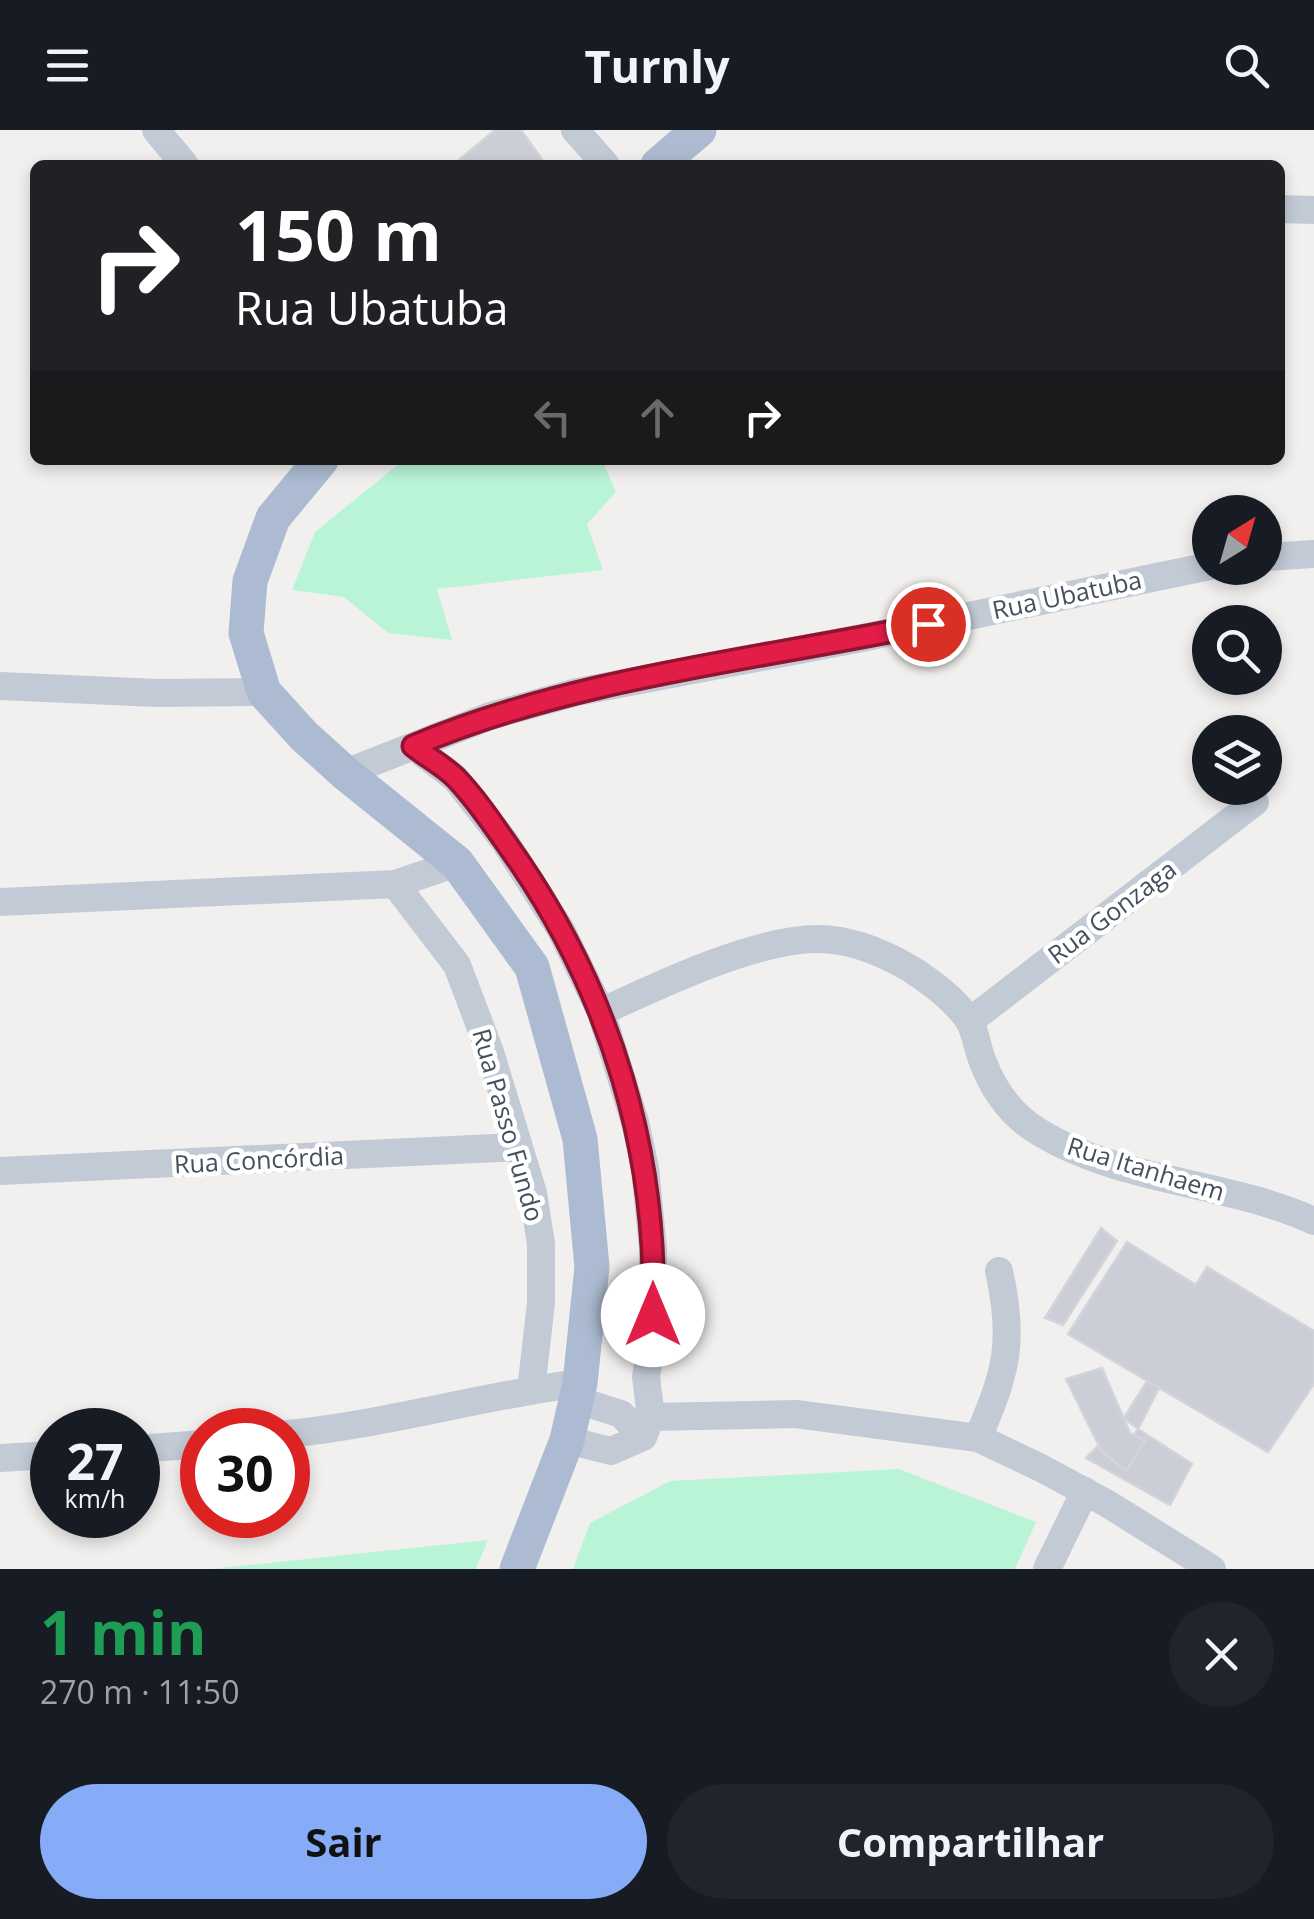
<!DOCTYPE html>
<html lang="pt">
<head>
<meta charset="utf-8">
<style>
  body { margin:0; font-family:"Open Sans",sans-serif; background:#20242c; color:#f1f3f6; height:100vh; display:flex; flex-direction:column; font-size:38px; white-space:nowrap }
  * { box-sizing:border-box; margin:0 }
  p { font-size:32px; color:#9ea1a6 }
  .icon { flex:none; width:55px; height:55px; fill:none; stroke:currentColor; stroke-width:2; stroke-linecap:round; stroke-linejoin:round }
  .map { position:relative; height:1439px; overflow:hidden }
  .sheet { display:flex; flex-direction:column; background:#171b24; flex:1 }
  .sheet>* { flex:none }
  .top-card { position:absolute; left:30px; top:30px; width:1255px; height:305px; border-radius:15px; box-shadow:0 5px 15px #0003; background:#202124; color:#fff; overflow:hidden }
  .needle { width:65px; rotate:37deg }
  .controls { position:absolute; left:1192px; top:365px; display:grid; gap:20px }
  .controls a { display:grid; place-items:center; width:90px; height:90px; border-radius:50%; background:#171b24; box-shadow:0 5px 15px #0003; font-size:50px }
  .speed { position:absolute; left:30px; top:1278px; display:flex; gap:20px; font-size:50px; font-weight:700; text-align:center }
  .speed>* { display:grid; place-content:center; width:130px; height:130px; border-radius:50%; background:#171b24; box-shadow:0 5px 15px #0003; line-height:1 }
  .speed small { font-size:25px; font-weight:400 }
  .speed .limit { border:15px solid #d22; background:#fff; color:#111 }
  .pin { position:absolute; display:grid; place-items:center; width:85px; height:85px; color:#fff; margin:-42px; border:5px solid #fff; border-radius:50%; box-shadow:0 2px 10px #0007 }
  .me { position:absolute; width:110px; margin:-55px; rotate:0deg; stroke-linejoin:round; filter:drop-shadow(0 0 8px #0008) }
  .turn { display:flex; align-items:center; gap:35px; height:210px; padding:0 40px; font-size:45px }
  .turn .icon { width:130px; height:130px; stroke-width:2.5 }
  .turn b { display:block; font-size:70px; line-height:85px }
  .lanes { display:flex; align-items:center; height:95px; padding:0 40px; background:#0003; justify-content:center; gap:50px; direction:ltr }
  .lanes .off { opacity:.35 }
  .round { display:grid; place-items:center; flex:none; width:105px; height:105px; border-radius:52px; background:#20242c }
  .headline { display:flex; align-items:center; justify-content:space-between; height:170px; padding:0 40px }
  h1 { font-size:60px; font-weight:700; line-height:75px; color:#1e9e55 }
  .action { display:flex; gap:20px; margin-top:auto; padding:20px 40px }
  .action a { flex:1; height:115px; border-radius:60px; background:#86abf7; color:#111; font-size:40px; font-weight:700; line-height:115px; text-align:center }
  .action a+a { background:#20242c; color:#f1f3f6 }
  header { display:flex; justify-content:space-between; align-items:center; height:130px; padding:0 40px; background:#171b24; font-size:45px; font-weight:700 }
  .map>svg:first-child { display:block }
  .green { fill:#b9f4d7 }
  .building { fill:#cbced6; stroke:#d3d4dc; stroke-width:2.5 }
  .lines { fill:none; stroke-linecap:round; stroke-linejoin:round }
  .minor { stroke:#c2cad6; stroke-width:28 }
  .major { stroke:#acbbd1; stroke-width:35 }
  .route-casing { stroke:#92132f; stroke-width:25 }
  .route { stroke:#e11d48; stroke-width:18 }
  .labels { text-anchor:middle; stroke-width:9; stroke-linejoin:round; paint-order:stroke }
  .street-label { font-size:25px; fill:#45505f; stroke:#fff }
</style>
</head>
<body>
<header><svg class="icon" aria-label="menu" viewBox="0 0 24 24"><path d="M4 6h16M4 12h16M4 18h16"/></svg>Turnly<svg class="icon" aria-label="search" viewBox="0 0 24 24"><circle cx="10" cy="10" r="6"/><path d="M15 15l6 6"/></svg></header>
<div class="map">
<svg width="1314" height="1439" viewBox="0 0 1314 1439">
  <rect width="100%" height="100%" fill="#f2f0ef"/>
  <path class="green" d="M 404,330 L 602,330 L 616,362 L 587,394 L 603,440 L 437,459 L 452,510 L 388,503 L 344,467 L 292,460 L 315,402 Z
    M 899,1339 L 1036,1392 L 1015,1439 L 573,1439 L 590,1393 L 670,1351 Z
    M 488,1410 L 476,1439 L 211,1439 Z"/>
  <path class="building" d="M 495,0 L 521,0 L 546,35 L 453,35 Z
    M 1101,1098 L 1117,1111 L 1063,1195 L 1045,1188 Z
    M 1127,1112 L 1196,1155 L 1207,1137 L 1314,1201 L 1314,1254 L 1268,1322 L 1068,1204 Z
    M 1102,1238 L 1130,1303 L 1145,1311 L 1126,1341 L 1102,1322 L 1066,1249 Z
    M 1147,1251 L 1159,1258 L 1138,1299 L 1124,1288 Z
    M 1138,1299 L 1192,1334 L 1170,1375 L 1086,1328 L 1099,1315 L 1102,1322 L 1126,1341 L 1145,1311 L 1134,1305 Z"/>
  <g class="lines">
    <path class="minor" d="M 156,0 L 185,35
      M 575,0 L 606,35
      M 1280,79 L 1314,80
      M 1265,427 L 1314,424
      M 0,556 L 157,563 L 264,562
      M 413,616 L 455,648 L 505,712 L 561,800 L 601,882 L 635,992 L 645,1038 L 653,1119 L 652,1208 L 646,1247 L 651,1287
      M 345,643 L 490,586 L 577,562 L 862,508 L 1210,436
      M 395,754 L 457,835 L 490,922 L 533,1063 L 541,1114 L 541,1173 L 531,1260
      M 0,772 L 395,754 L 457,733
      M 601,882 C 659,855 755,809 818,809 C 851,809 882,822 911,839 C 932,853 953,868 968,889 C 976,901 977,919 983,932 C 994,961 1012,986 1039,1002 C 1122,1053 1227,1051 1314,1091
      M 970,891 L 1255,672
      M 0,1041 L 518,1017
      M 577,1270 L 621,1284 L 643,1307
      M 288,1304 C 386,1294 482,1266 580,1253
      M 978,1308 C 1006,1242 1015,1213 999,1141
      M 567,1310 L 611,1321 L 643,1307 L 651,1287 L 796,1284 L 978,1308 L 1041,1338 L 1108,1374 L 1212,1439
      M 138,1319 L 202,1314
      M 0,1328 L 52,1325
      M 1047,1439 L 1085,1361"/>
    <path class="major" d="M 658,35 L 699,0
      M 321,330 L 273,388 L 250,451 L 246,503 L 264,562 L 304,606 L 345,643 L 457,733 L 532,837 L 580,1009 L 592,1137 L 580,1253 L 567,1310 L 517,1439"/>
  </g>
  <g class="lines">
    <defs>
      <path id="route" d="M 653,1185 C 658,1023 611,867 520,733 C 500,705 480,673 456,648 C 444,636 427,627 413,616 C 576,547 757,530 928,494"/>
    </defs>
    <use href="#route" class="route-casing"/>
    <use href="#route" class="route"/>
  </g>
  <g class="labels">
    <g class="street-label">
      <text transform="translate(1067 465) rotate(-12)" y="9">Rua Ubatuba</text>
      <text transform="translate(1112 782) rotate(-37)" y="9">Rua Gonzaga</text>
      <text transform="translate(508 995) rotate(74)" y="9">Rua Passo Fundo</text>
      <text transform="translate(259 1030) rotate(-3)" y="9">Rua Concórdia</text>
      <text transform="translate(1146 1039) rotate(17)" y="9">Rua Itanhaem</text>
    </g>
  </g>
</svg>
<div class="controls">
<a><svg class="needle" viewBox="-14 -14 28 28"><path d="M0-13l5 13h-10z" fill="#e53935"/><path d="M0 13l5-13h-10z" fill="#9ea1a6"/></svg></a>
<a><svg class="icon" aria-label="search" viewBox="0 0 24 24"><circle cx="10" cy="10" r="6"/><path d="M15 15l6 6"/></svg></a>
<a><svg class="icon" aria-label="layers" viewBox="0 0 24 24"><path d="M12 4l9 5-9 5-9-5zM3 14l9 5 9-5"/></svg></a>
</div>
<div class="speed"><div>27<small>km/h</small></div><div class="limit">30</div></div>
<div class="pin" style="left:928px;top:494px;background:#d93025"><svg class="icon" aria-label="arrive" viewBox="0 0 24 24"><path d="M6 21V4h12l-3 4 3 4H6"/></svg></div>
<svg class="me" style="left:653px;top:1185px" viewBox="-20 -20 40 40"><circle r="19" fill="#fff"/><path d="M0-13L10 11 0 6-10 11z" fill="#e11d48"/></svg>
<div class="top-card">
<div class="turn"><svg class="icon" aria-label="right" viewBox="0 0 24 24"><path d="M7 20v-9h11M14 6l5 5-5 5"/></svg><div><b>150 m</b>Rua Ubatuba</div></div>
<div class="lanes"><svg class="icon off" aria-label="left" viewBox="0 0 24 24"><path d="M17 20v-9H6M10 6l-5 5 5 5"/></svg><svg class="icon off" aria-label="ahead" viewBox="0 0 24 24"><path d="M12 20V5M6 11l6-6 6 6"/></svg><svg class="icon" aria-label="right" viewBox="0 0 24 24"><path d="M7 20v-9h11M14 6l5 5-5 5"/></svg></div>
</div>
</div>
<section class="sheet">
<div class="headline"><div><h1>1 min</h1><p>270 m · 11:50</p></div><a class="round"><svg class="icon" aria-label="close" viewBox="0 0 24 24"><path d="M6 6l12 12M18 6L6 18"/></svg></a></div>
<div class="action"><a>Sair</a><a>Compartilhar</a></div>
</section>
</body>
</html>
